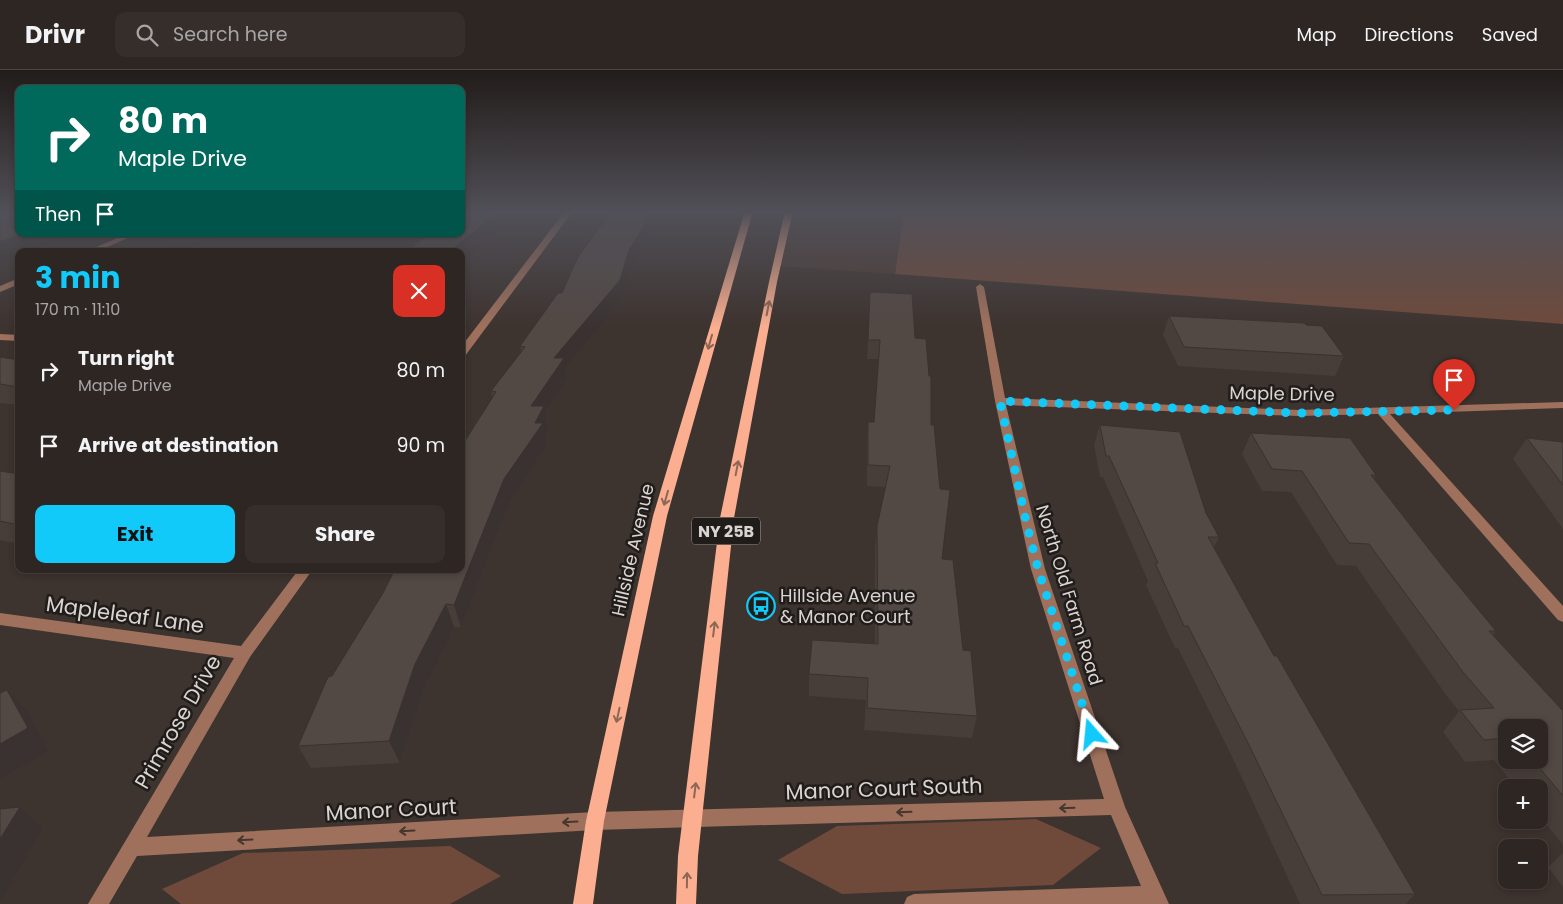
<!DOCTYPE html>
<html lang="en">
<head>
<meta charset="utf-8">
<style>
  body { margin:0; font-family:Poppins,sans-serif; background:#362e2b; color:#f1f3f6; height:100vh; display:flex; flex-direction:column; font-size:19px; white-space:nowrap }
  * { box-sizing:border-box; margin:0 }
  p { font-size:16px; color:#a7a5a6 }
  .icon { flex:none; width:28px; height:28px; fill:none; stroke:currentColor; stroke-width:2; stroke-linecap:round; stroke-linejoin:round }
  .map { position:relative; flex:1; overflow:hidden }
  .sheet { position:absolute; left:15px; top:178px; width:450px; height:325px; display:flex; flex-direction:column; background:#2e2623; border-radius:10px; box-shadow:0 2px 8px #0003,0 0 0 1px #494341 }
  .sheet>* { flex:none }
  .banner { position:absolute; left:15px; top:15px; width:450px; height:152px; border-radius:10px; box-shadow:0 2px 8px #0003,0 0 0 1px #494341; background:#00695c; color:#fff; overflow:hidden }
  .controls { position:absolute; left:1498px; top:649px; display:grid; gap:10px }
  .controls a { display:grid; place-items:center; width:50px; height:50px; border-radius:10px; background:#2e2623; box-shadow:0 2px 8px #0003,0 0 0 1px #494341; font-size:25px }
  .pin { position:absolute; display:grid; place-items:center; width:42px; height:42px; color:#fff; margin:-51px -21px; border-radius:50% 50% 50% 0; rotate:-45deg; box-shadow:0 0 5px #0007 }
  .pin .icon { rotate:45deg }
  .me { position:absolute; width:55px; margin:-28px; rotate:342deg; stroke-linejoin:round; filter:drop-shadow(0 0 4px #0008) }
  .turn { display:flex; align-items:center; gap:18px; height:105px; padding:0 20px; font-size:22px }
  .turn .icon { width:65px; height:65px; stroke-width:2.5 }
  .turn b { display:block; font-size:35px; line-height:42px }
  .then { display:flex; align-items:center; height:48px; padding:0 20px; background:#0003; gap:10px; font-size:19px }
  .round { display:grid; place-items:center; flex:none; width:52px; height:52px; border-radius:10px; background:#362e2b }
  .headline { display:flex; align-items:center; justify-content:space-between; height:85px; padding:0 20px }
  h1 { font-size:30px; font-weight:700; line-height:38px; color:#11cafa }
  .cta { display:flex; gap:10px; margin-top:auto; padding:10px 20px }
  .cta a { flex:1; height:58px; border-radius:10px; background:#11cafa; color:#111; font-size:20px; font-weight:700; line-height:58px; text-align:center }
  .cta a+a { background:#362e2b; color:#f1f3f6 }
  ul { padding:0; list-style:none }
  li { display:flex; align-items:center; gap:15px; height:75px; padding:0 20px }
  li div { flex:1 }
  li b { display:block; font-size:19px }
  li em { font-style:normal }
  header { display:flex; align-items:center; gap:30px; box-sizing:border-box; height:70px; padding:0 25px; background:#2e2623; border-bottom:1px solid #494341 }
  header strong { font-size:24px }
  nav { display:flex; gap:28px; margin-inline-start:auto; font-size:18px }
  .search { width:350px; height:45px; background:#362e2b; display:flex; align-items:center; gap:12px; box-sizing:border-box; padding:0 18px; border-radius:10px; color:#a7a5a6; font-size:19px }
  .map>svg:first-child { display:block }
  .built { fill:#4a3a33 }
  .green { fill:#6f4a3b }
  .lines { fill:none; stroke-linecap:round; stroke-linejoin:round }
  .minor { fill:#9f715d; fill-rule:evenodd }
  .major { fill:#fbaf90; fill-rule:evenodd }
  .wall { fill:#473e3a; fill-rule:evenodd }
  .shaded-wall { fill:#393230 }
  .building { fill:#524844; stroke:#393230 }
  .oneway { stroke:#8e6655 }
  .oneway2 { stroke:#46362e }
  .route { stroke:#11cafa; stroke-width:9; stroke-dasharray:0 16.2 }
  .labels { text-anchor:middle; stroke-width:5; stroke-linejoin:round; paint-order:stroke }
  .shield { fill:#201c1a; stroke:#a29d9a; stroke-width:1 }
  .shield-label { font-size:16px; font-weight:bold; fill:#dad4d1 }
  .street-label { font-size:18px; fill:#dad4d1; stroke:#201c1a }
  .poi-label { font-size:18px; fill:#dad4d1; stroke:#201c1a; text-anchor:start }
  .near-street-label { font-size:21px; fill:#dad4d1; stroke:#201c1a }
</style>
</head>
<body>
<header>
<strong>Drivr</strong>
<div class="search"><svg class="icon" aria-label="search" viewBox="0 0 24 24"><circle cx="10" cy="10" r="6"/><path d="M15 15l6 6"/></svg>Search here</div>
<nav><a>Map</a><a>Directions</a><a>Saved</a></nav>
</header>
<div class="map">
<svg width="1563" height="834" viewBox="0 0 1563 834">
  <rect width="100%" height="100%" fill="#3d332f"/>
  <path class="built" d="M 789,141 L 904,141 L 895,204 L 777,196 Z"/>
  <path class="green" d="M 904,141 L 1563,141 L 1563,254 L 895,204 Z
    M 1036,749 L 1101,778 L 1053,815 L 842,824 L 778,790 L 837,756 Z
    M 450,776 L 501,806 L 450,834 L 181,834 L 162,819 L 243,783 Z"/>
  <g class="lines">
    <path class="minor" d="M 565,141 L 573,141 L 465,286 L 461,287 L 461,277 Z
      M 127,164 L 137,164 L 98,181 L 87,181 Z
      M 19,208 L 19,214 L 0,222 L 0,216 Z
      M 980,214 L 984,217 L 1005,328 L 1299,340 L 1563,332 L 1563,338 L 1390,344 L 1563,536 L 1563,552 L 1558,550 L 1378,344 L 1299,346 L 1006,335 L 1045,499 L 1125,737 L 1169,834 L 904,834 L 907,827 L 914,824 L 1141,816 L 1111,745 L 595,760 L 137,786 L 109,834 L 88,834 L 234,588 L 0,555 L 0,543 L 241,576 L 299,499 L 313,499 L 250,587 L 147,767 L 595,742 L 1104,729 L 1031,499 L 995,331 L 976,217 Z
      M 0,264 L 19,265 L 19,271 L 0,270 Z"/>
    <path class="major" d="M 745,141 L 753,141 L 667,446 L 604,751 L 593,834 L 573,834 L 586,751 L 653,446 Z
      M 785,141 L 793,141 L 777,212 L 734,448 L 698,786 L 696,834 L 676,834 L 678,786 L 720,448 L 769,212 Z"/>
  </g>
  <path class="wall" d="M 461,141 L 513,141 L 511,144 L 497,144 L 500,160 L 464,191 L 466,200 L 461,204 Z
    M 612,141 L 662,141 L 649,163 L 649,167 L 631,197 L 622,228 L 565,298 L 567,308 L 545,342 L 548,357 L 545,363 L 547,374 L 510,430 L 461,557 L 454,557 L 425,616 L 400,693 L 311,698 L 298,676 L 332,606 L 383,523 L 492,328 L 491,321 L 521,282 L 520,276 L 562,223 Z
    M 870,222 L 915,268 L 931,355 L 942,489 L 977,646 L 972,668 L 864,660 L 866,630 L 809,626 L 809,604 L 875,574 L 875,478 L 877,456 L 886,417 L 867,416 L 867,372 L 868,352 L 874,352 L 879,289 L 867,289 Z
    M 1169,246 L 1306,255 L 1344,286 L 1335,306 L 1178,296 L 1163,265 Z
    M 0,287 L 19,290 L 19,335 L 0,333 Z
    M 1100,355 L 1206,443 L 1219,467 L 1214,477 L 1274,586 L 1415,824 L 1406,834 L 1300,834 L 1235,693 L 1178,578 L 1175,578 L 1146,515 L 1148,511 L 1103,407 L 1100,407 L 1094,375 Z
    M 1251,363 L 1376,405 L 1374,408 L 1443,497 L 1496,561 L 1493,565 L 1563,641 L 1563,775 L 1539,745 L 1539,718 L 1516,718 L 1494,690 L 1465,692 L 1443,662 L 1459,641 L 1446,625 L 1356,496 L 1337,495 L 1291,422 L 1262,421 L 1242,384 ZM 1506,658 L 1539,690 L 1506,690 Z
    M 1527,368 L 1563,372 L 1563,459 L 1513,389 Z
    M 0,401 L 19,404 L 19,474 L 0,470 Z
    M 1563,783 L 1563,817 L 1548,797 Z"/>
  <path class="shaded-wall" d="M 651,141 L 662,141 L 649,163 L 649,167 L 631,197 L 622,228 L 565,298 L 567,308 L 545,342 L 548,357 L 545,363 L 547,374 L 510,430 L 461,557 L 454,535 L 531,336 L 554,288 L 629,180 L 645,150 Z
    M 497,143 L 500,160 L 464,191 L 466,200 L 461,204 L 461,181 L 450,181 Z
    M 22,164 L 75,164 L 31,181 L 19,181 L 19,186 L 0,193 L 0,172 Z
    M 177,164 L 221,164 L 184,181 L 170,181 L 164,169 Z
    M 446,534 L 454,557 L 425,616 L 400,693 L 389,671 L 415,594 Z
    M 7,620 L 27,642 L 48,681 L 0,708 L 0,674 Z
    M 20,737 L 42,759 L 0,831 L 0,769 Z"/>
  <path class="building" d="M 0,141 L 19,141 L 19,164 L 22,164 L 0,172 Z
    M 461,141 L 495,141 L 497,143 L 450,181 L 453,181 L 406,181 L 429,164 L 461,164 Z
    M 612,141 L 651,141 L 645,150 L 648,150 L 629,180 L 620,210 L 554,288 L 564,288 L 531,336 L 544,336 L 535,353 L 543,353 L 504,409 L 454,535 L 446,534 L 415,594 L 389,671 L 298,676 L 328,607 L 332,606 L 383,523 L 395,499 L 461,499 L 461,377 L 496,322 L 491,321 L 525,277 L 520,276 L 558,223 L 562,223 L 578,187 Z
    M 162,164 L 177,164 L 164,169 Z
    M 870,222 L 912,224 L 915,268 L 926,269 L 929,306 L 931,306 L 931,355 L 934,355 L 940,419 L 950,420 L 942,489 L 953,490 L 963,580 L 971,581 L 977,646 L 867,638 L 868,608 L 809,604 L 812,570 L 878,574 L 877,456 L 890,396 L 868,395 L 868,352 L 874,352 L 880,270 L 868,270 Z
    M 1169,246 L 1304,253 L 1306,255 L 1322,256 L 1344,286 L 1184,277 Z
    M 0,287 L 19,290 L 19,317 L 0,314 Z
    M 1100,355 L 1180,362 L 1206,443 L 1219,467 L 1208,467 L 1274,586 L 1277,586 L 1415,824 L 1322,825 L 1247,671 L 1188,556 L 1184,556 L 1155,493 L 1158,493 L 1109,386 L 1106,386 Z
    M 1251,363 L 1350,368 L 1376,405 L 1371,405 L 1443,497 L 1496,561 L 1489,561 L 1563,641 L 1563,726 L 1533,690 L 1539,690 L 1539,658 L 1506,658 L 1506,668 L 1484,670 L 1460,640 L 1494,638 L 1463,602 L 1369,474 L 1349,473 L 1302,401 L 1272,399 Z
    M 1527,368 L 1563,372 L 1563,415 Z
    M 0,401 L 19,404 L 19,455 L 0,451 Z
    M 7,620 L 28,658 L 0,674 L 0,623 Z
    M 20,737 L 0,769 L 0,739 Z"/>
  <defs><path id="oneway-shaft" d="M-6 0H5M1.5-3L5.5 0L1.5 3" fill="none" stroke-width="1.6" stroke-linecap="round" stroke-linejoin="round" transform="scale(1.25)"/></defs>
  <g class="oneway">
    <use href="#oneway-shaft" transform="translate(768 238) rotate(-79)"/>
    <use href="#oneway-shaft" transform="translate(710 272) rotate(106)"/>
    <use href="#oneway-shaft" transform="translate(737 398) rotate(-79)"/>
    <use href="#oneway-shaft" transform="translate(666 428) rotate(106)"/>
    <use href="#oneway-shaft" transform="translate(714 559) rotate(-83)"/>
    <use href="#oneway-shaft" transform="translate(618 645) rotate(102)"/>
    <use href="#oneway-shaft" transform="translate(695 720) rotate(-83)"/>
    <use href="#oneway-shaft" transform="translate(687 810) rotate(-89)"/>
  </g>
  <g class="oneway2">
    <use href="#oneway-shaft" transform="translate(1067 738) rotate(178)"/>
    <use href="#oneway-shaft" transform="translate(904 742) rotate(178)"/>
    <use href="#oneway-shaft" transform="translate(570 752) rotate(177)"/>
    <use href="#oneway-shaft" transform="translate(407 761) rotate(177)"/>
    <use href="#oneway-shaft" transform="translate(245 770) rotate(177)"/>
  </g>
  <linearGradient id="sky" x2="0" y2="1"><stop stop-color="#221c1a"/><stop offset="0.55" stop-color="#515058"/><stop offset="1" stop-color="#515058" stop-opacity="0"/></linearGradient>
  <rect width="1563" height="258" fill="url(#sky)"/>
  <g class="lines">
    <path class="route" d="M 1092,664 L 1038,499 L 1026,451 L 1000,331 L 1299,343 L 1454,340"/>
  </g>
  <defs>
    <symbol id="bus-ring" viewBox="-11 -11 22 22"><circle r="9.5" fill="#201c1a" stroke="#11cafa" stroke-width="1.5"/><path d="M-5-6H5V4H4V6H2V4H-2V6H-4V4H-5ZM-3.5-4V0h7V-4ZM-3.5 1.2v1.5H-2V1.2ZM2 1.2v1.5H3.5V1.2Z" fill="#11cafa"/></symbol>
  </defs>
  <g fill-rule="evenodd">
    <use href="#bus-ring" x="745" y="520" width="32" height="32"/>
  </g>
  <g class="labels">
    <rect class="shield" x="692" y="447.5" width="68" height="27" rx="4"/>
    <g class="shield-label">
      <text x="726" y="467">NY 25B</text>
    </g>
    <g class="street-label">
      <text transform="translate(1282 324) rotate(1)" y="6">Maple Drive</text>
      <text transform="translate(633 480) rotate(-77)" y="6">Hillside Avenue</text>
      <text transform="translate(1069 525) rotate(73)" y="6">North Old Farm Road</text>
    </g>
    <g class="poi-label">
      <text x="780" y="532">Hillside Avenue<tspan x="780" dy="21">&amp; Manor Court</tspan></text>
    </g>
    <g class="near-street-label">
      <text transform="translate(125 545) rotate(8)" y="7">Mapleleaf Lane</text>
      <text transform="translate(178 652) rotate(-60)" y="7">Primrose Drive</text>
      <text transform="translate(884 719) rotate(-2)" y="7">Manor Court South</text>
      <text transform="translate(391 740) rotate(-3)" y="7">Manor Court</text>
    </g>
  </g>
</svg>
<div class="controls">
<a><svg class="icon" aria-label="layers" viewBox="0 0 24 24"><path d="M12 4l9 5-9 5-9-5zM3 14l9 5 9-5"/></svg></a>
<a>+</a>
<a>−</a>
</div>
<div class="pin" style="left:1454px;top:340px;background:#d93025"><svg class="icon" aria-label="arrive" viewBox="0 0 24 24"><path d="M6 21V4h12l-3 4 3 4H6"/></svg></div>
<svg class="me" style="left:1092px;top:664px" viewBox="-20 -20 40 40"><path d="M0-17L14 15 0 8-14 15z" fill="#11cafa" stroke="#fff" stroke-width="4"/></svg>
<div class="banner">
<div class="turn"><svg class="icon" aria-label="right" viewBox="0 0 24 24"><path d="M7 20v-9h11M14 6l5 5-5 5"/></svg><div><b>80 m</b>Maple Drive</div></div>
<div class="then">Then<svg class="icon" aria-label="arrive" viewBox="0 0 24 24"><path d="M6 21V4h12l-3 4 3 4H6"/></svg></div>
</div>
<section class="sheet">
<div class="headline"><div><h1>3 min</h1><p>170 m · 11:10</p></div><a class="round" style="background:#d93025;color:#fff"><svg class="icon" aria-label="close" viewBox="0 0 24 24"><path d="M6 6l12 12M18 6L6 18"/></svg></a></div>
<ul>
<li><svg class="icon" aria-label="right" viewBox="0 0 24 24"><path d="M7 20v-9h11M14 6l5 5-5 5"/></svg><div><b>Turn right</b><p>Maple Drive</p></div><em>80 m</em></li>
<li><svg class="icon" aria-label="arrive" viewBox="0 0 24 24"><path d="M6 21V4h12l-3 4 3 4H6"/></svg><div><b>Arrive at destination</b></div><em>90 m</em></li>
</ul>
<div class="cta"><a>Exit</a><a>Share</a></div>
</section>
</div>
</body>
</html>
